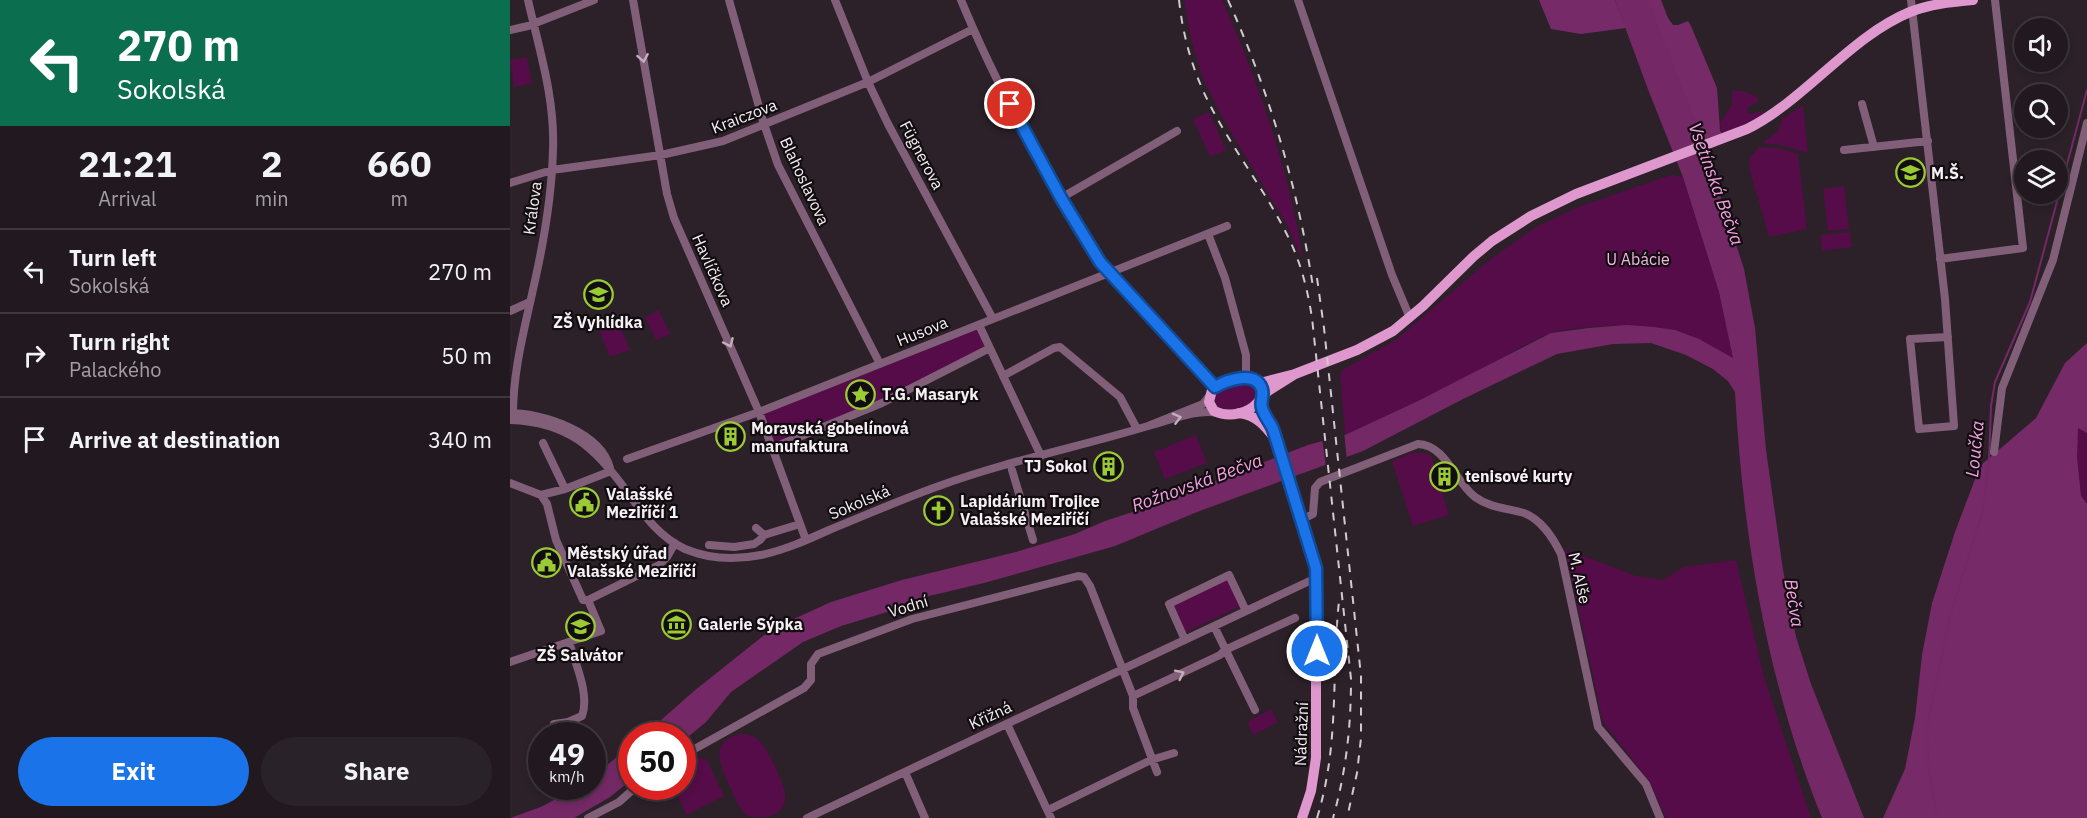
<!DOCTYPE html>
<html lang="en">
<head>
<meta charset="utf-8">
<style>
  body { margin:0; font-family:"IBM Plex Sans",sans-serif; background:#292228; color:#f1f3f6; height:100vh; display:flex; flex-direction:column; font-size:22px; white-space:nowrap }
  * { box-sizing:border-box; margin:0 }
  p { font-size:20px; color:#a2a0a4 }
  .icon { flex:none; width:33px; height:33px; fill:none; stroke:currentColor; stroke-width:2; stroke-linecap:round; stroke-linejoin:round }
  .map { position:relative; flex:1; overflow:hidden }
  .details { display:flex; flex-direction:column; background:#21191f; width:510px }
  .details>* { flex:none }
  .hud { background:#0b6e4f; color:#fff; overflow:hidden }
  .fabs { position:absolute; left:1504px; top:18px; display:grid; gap:12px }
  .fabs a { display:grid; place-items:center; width:54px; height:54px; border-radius:50%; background:#21191f; box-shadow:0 3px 9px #0003,0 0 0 2px #3e383d; font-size:30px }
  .speed { position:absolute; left:18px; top:722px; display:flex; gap:12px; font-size:30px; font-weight:700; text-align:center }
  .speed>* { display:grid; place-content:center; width:78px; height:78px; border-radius:50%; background:#21191f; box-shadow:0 3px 9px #0003,0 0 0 2px #3e383d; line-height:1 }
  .speed small { font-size:15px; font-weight:400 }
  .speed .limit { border:9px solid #d22; background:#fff; color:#111 }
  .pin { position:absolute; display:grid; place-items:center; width:51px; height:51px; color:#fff; margin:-26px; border:3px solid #fff; border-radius:50%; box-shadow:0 2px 6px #0007 }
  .me { position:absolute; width:66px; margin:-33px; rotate:0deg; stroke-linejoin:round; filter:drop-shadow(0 0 4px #0008) }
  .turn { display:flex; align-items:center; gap:21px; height:126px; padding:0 18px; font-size:27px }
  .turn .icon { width:78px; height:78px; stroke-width:2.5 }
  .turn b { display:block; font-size:42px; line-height:51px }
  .eta { display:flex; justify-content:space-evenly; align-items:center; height:102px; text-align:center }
  .eta b { font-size:36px; font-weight:700; line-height:42px }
  .action { display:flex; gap:12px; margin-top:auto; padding:12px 18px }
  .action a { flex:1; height:69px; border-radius:36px; background:#1a73e8; color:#fff; font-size:24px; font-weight:700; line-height:69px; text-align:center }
  .action a+a { background:#292228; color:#f1f3f6 }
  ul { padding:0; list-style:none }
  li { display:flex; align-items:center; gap:18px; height:84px; padding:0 18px; border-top:2px solid #3e383d }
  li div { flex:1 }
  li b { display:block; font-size:22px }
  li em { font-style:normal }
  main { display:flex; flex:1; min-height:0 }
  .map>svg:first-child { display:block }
  .green { fill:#550c49 }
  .forest { fill:#762b68 }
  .water { fill:#742966 }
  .pier { fill:#2c2129 }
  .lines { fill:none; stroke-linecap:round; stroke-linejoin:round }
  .stream { stroke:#742966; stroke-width:2 }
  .minor { stroke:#825f79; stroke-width:8 }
  .major { stroke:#df98ce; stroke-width:10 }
  .rail { stroke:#d2cad0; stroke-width:2; stroke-dasharray:8 8; stroke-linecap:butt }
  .oneway { stroke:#c2aebd }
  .route-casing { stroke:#114b97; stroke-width:15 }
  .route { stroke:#1a73e8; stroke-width:10 }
  .labels { text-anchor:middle; stroke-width:4.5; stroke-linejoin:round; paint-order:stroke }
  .street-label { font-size:16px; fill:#f6eff4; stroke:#110d10 }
  .poi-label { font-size:16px; font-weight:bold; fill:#f6eff4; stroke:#110d10; text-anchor:start }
  .park-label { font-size:16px; fill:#f4b4e3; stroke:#110d10 }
  .water-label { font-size:18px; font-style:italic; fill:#f5a1e1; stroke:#110d10 }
</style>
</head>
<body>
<main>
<section class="details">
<div class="hud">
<div class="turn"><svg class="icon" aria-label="left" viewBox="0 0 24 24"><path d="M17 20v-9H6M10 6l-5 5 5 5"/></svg><div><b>270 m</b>Sokolská</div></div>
</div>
<div class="eta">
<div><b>21:21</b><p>Arrival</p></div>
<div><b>2</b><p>min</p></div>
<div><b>660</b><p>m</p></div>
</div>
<ul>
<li><svg class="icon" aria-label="left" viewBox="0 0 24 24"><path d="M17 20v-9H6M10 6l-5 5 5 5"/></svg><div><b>Turn left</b><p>Sokolská</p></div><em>270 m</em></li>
<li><svg class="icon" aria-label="right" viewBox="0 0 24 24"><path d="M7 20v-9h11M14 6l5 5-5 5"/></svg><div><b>Turn right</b><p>Palackého</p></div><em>50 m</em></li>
<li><svg class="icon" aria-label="arrive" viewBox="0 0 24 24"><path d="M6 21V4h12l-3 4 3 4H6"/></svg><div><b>Arrive at destination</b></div><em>340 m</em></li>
</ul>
<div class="action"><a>Exit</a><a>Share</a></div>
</section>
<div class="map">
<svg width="1577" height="818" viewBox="0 0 1577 818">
  <rect width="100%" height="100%" fill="#2c2129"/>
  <path class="green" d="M 674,0 L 712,0 C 749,83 779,170 793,260 L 777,225 L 713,119 L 693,79 L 681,39 Z
    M 17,57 L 22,83 L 4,87 L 0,60 Z
    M 1222,91 L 1232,91 L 1246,96 L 1249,101 L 1239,107 L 1237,112 L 1240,114 L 1252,111 L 1254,115 L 1212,135 L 1210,123 L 1222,104 Z
    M 1293,105 L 1298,153 L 1270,145 L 1252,143 L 1268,131 L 1272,119 Z
    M 699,112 L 716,150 L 700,157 L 683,119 Z
    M 1249,147 L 1267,148 L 1288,154 L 1297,229 L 1259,237 L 1239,167 L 1240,157 Z
    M 1161,175 L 1173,177 L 1209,292 L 1223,358 C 1205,348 1187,337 1166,331 C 1138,323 1067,324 1039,334 C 1013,344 988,361 963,374 C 920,395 878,415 835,435 L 830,373 L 834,369 L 887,339 L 977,262 L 1024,228 L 1068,207 Z
    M 1334,186 L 1339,229 L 1318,231 L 1313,189 Z
    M 1340,232 L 1342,247 L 1312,251 L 1310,235 Z
    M 149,310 L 160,334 L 146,340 L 135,317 Z
    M 108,320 L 120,350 L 100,357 L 88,327 Z
    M 469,325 L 480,348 L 372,403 L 262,447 L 249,412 Z
    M 732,384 L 745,387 L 747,392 L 746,399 C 735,407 720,414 707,406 L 705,398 C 711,387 721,385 732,384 Z
    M 1567,428 L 1577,433 L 1577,504 L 1571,496 L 1567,457 Z
    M 686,435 L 697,463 L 655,479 L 644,452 Z
    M 904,452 L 921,455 L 939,515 L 903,526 L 882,461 Z
    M 1055,549 L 1126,576 L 1153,580 L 1174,567 L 1226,560 L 1254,677 L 1301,818 L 1156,818 L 1139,781 L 1093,722 Z
    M 718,578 L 731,606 L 674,633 L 661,605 Z
    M 761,709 L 768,722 L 744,735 L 737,722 Z
    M 231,734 C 238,734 243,735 248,740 C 257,746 273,782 275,793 C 276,797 275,802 273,806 C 268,818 249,818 238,816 C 229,810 225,798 221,789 C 211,768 197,741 231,734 Z
    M 183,756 L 197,760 L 214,796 L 176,815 L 164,786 L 172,786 L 173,761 Z"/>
  <path class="forest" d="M 1029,0 L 1105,0 L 1116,28 L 1071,34 L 1041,29 Z
    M 1137,0 L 1151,0 L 1158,18 L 1163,25 L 1168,25 L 1178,21 L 1181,26 L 1207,88 L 1210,130 L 1212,135 L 1193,142 Z
    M 1577,343 L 1577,433 L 1568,428 L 1567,457 L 1571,496 L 1577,504 L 1577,818 L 1373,818 L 1395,769 L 1405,718 L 1412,655 L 1422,603 L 1445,532 L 1470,466 L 1526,418 L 1555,363 Z"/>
  <path class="water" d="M 1105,0 L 1138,0 L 1186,122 L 1234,269 L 1245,328 L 1256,450 L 1273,570 L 1286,637 L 1301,684 L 1354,818 L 1312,818 C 1257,682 1233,538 1225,392 L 1218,381 L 1203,369 L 1176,355 L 1141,343 L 1103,344 L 1047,354 L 953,399 L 853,451 L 687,512 L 605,546 L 474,583 L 398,601 L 387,609 L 331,626 L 293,642 L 221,692 L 196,722 L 173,741 L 172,735 L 134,735 L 184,691 L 262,629 L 321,602 L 392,580 L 506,552 L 565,534 L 595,521 L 641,506 L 798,445 L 835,435 L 908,401 L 1041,333 L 1079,328 L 1117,325 L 1144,327 L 1165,330 L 1189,339 L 1223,358 L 1209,292 L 1173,177 L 1139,92 Z
    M 121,745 L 121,780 L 100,797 L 64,818 L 0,818 L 31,807 L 69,786 L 82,786 L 83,777 Z"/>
  <path class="pier" d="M 834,432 L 837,460 L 816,467 L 812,438 Z"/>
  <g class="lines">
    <path class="stream" d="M 1427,818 L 1418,763 L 1417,727 L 1440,616 L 1472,514 L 1479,462 L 1481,406 L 1485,382 L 1520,302 L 1577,90"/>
    <path class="minor" d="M 123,0 L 157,194 L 164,218 L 249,412 L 296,540
      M 219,0 L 253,121 L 268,165 L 370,364
      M 325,0 L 358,82 L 378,124 L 483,319
      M 451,0 C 476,61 506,119 538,176 C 557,209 576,243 598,273 L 705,387
      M 788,0 L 882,275 L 900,318
      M 1401,0 L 1435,299 L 1444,426 L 1409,429 L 1400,339 L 1438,337
      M 0,30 L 18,26 L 84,0
      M 1352,104 L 1364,147
      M 1334,150 L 1418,141
      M 0,183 L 42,170 L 151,155 L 213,141 L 358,82 L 463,29
      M 551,198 L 667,131
      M 698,234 L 715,278 L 736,355 L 736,378
      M 1430,259 L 1513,248 L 1485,0
      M 0,311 L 20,302
      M 469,325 L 531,456
      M 493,376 L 544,348 L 550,347 L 610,397 L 627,429
      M 700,395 L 693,404 L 638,426 C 658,421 688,408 708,413
      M 0,413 C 33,413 91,432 100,468
      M 0,420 C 58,422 85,447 118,493 C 134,515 149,537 175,549 C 199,559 226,560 251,555 C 275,550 297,540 319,530 C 356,515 392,499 429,486 C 497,461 569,447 638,426
      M 3,420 C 2,371 16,323 26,276 C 35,235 42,191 43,149 C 45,98 29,49 18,0
      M 33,443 L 55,489
      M 262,448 L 372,403 L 480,348
      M 1484,452 L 1492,388 L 1543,260 L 1577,123
      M 117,459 L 249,412 L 717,226
      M 502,470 L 523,540
      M 0,483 L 31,495 L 55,489 L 101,471
      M 31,495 L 37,504 L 46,540 L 73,600 L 78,600
      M 791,520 L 803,514 L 805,488 L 810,482 L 908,444 C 936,445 945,482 965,497 C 980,508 997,508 1014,513 C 1032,520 1043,538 1051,554 L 1088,727 L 1136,784 L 1150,818
      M 246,528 L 254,535
      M 199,545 L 224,547 L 244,544 L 250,540 L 254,535 L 290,524
      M 78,600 L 149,565 L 157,557 L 165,543
      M 704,626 L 745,710
      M 675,640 L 659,604 L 719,575 L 736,611
      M 0,662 L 91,631 L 78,600
      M 623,696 L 710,655 L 715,650 L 785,618
      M 44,724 L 58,722 L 72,716 C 80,694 65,663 59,642
      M 497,724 L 541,818
      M 172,756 L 294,688 L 301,680 L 301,664 L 308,654 L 402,619 L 568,576 L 574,577 L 580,586 L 623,696 L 623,708 L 647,772
      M 395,772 L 415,818
      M 538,810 L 641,760 L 664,753
      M 78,818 L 109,802 L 127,786
      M 297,818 L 806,578"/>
    <path class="major" d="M 785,374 L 847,350 L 883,331 L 913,306 L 964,256 L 982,241 L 1021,216 L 1066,194 L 1237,129 C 1294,101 1341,36 1400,12 C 1420,4 1442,2 1463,0
      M 736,378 C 775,384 738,427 704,411 L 699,402 L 702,390 L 715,382 Z
      M 745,381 L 754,382 L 785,374 L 758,391 L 752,397
      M 729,413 C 747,415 756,427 766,440 C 763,425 753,416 751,401
      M 766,440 L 801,549 L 806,578 L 806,758 L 801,791 L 792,818"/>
    <path class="rail" d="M 669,0 C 673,37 683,72 700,105 C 724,152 759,195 781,243 C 792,267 798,292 802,318 L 841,679 C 841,727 836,772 823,818
      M 718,0 C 759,91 788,188 803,287
      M 807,278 L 814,328 L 851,676 L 851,738 L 847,773 L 837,818
      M 807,818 C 830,743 821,677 829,601"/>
  </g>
  <defs><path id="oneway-chevron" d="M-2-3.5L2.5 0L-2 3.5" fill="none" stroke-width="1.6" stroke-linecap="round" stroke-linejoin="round" transform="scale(1.5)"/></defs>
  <g class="oneway">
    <use href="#oneway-chevron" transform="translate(133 58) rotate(80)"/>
    <use href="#oneway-chevron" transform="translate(219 343) rotate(66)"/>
    <use href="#oneway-chevron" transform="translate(667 418) rotate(-14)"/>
    <use href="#oneway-chevron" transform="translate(670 674) rotate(-26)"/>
  </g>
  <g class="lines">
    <defs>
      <path id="route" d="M 500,104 L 551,198 L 590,262 L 705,387 C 717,380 746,370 752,389 C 754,396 750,402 752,408 C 754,416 760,422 763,429 L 806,568 L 807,651"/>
    </defs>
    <use href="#route" class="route-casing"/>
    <use href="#route" class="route"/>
  </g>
  <defs>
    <symbol id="school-ring" viewBox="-11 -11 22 22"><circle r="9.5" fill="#110d10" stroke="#9bcb33" stroke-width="1.5"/><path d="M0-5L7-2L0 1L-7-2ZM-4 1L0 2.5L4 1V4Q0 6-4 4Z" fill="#9bcb33"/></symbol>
    <symbol id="sight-ring" viewBox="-11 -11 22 22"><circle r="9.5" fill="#110d10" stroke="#9bcb33" stroke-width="1.5"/><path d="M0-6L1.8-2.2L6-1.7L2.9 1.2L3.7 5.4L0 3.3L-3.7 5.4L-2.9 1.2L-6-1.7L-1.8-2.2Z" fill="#9bcb33"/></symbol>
    <symbol id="building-ring" viewBox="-11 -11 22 22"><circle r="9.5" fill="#110d10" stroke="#9bcb33" stroke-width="1.5"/><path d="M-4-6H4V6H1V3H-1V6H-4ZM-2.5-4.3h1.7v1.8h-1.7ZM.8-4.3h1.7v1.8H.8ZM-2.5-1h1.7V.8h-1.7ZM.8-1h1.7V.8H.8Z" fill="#9bcb33"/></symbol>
    <symbol id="civic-ring" viewBox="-11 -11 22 22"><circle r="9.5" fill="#110d10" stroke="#9bcb33" stroke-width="1.5"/><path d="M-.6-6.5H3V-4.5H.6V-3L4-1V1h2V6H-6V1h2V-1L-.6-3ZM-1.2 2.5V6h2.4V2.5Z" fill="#9bcb33"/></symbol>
    <symbol id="church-ring" viewBox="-11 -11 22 22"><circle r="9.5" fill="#110d10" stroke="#9bcb33" stroke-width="1.5"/><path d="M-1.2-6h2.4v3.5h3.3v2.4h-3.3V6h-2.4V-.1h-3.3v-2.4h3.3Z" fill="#9bcb33"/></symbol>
    <symbol id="museum-ring" viewBox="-11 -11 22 22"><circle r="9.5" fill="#110d10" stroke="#9bcb33" stroke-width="1.5"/><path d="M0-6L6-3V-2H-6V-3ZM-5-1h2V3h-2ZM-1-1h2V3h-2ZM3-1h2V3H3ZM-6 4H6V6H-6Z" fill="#9bcb33"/></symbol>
  </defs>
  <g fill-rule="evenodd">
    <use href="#school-ring" x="1384" y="156" width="33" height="33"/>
    <use href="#school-ring" x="72" y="278" width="33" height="33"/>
    <use href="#sight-ring" x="334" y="378" width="33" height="33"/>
    <use href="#building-ring" x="204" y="420" width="33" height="33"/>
    <use href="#building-ring" x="582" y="450" width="33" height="33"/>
    <use href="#building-ring" x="918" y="460" width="33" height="33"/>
    <use href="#civic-ring" x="58" y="486" width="33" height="33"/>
    <use href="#church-ring" x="412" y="494" width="33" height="33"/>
    <use href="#civic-ring" x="20" y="546" width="33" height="33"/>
    <use href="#museum-ring" x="150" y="608" width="33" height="33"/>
    <use href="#school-ring" x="54" y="610" width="33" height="33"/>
  </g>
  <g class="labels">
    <g class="street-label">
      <text transform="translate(234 116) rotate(-21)" y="6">Kraiczova</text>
      <text transform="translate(412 155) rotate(62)" y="6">Fügnerova</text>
      <text transform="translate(295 181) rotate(65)" y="6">Blahoslavova</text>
      <text transform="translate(22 208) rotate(-82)" y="6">Králova</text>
      <text transform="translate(203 270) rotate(66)" y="6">Havlíčkova</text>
      <text transform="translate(412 331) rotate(-22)" y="6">Husova</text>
      <text transform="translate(349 502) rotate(-23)" y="6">Sokolská</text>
      <text transform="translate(1070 578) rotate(77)" y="6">M. Alše</text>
      <text transform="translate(398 606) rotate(-17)" y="6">Vodní</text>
      <text transform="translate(480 715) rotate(-25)" y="6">Křižná</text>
      <text transform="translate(791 734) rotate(-88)" y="6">Nádražní</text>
    </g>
    <g class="poi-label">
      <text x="1421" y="179">M.Š.</text>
      <text x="88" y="328" text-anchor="middle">ZŠ Vyhlídka</text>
      <text x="372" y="400">T.G. Masaryk</text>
      <text x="241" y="434">Moravská gobelínová<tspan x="241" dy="18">manufaktura</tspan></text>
      <text x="577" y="472" text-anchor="end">TJ Sokol</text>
      <text x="955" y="482">tenisové kurty</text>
      <text x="96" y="500">Valašské<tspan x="96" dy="18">Meziříčí 1</tspan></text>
      <text x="450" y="507">Lapidárium Trojice<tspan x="450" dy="18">Valašské Meziříčí</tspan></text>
      <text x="57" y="559">Městský úřad<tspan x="57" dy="18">Valašské Meziříčí</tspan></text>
      <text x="188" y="630">Galerie Sýpka</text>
      <text x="70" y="661" text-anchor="middle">ZŠ Salvátor</text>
    </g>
    <g class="park-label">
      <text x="1128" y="265">U Abácie</text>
    </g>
    <g class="water-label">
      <text transform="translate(1206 184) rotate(70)" y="6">Vsetínská Bečva</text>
      <text transform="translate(1465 449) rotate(-84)" y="6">Loučka</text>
      <text transform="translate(687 483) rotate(-20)" y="6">Rožnovská Bečva</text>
      <text transform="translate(1284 603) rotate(81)" y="6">Bečva</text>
    </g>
  </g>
</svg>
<div class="fabs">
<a><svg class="icon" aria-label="sound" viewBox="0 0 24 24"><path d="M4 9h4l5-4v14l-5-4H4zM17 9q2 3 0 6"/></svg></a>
<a><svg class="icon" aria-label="search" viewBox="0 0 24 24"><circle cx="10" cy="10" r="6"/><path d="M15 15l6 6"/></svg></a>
<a><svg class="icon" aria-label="layers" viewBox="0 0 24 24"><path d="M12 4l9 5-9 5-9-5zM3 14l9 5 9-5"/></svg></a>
</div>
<div class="speed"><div>49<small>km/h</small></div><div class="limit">50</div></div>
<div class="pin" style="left:500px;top:104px;background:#d93025"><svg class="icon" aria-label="arrive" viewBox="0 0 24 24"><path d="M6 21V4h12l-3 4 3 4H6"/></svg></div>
<svg class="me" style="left:807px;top:651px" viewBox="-20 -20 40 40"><circle r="17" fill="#1a73e8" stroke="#fff" stroke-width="3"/><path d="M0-11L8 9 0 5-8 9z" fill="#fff"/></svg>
</div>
</main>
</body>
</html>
